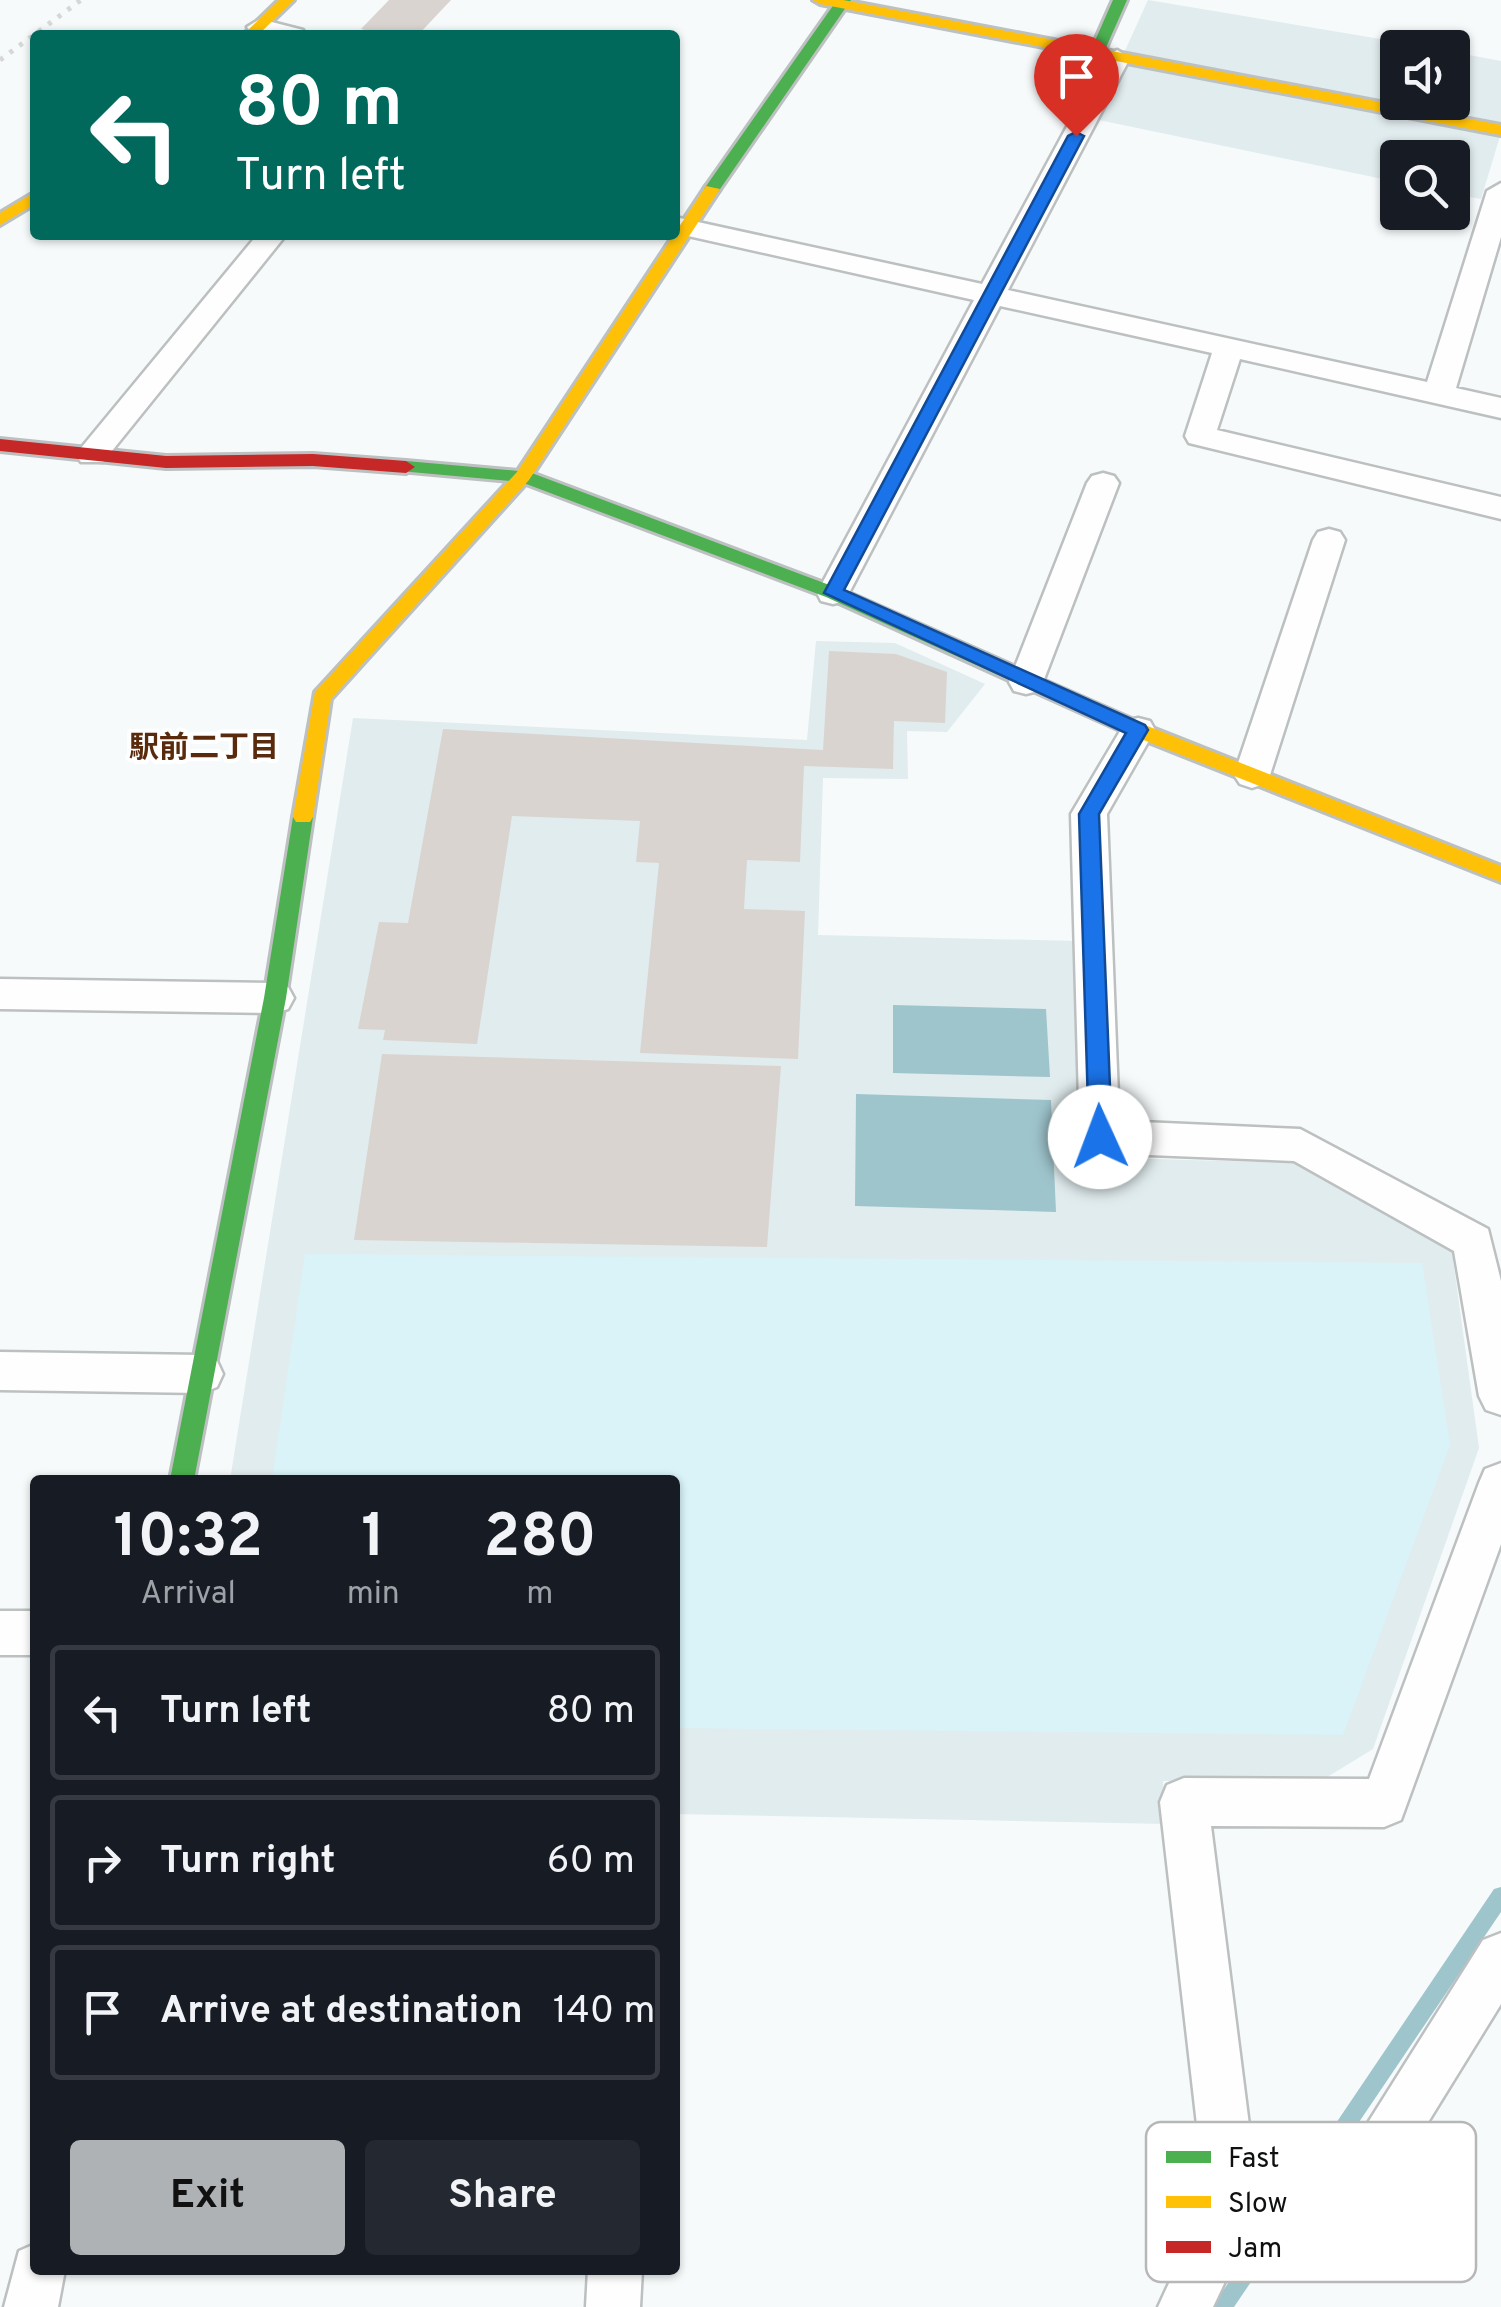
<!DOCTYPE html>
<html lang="en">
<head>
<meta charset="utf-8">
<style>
  body { margin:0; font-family:Overpass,"Noto Sans JP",sans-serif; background:#242831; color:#f1f3f6; height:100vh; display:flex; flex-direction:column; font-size:38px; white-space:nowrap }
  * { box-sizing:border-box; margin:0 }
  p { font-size:32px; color:#9ea1a6 }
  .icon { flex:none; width:55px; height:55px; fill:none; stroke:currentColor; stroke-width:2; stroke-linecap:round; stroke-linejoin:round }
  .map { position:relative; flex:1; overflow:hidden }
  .side { position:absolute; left:30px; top:1475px; width:650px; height:800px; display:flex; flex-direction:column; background:#171b24; border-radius:10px; box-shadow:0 2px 8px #0004 }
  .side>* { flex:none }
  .hud { position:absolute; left:30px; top:30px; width:650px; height:210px; border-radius:10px; box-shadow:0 2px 8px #0004; background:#00695c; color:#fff; overflow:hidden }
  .controls { position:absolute; left:1380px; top:30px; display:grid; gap:20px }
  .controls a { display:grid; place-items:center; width:90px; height:90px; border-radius:10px; background:#171b24; box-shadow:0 2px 8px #0004; font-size:50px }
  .pin { position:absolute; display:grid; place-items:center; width:85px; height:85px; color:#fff; margin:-102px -42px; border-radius:50% 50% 50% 0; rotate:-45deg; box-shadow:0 0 10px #0007 }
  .pin .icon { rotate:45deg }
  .me { position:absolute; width:110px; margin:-55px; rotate:358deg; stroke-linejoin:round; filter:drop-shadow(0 0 8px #0008) }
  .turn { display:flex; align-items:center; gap:35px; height:210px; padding:0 40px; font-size:45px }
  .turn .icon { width:130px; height:130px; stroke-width:2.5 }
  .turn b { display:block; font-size:70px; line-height:85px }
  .eta { display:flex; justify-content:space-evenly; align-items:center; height:170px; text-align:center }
  .eta b { font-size:60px; font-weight:700; line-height:70px }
  .button { display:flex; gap:20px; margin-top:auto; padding:20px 40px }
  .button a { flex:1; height:115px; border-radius:10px; background:#afb2b4; color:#111; font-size:40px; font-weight:700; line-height:115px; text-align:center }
  .button a+a { background:#242831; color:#f1f3f6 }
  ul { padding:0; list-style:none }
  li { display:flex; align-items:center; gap:30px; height:135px; margin:0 20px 15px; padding:0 20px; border:5px solid #363941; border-radius:10px }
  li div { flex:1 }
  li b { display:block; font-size:38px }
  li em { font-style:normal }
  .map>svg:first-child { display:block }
  .built { fill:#e1ecee }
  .green { fill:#d9f3f8 }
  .water { fill:#9ec4cc }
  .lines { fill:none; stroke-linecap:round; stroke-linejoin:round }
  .stream { fill:#9ec4cc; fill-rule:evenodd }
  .building { fill:#dad4d0 }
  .street-casing { stroke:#bdc0c0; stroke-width:5 }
  .fast-casing { stroke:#bdc0c0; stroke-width:6 }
  .slow-casing { stroke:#bdc0c0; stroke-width:6 }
  .jam-casing { stroke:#bdc0c0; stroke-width:6 }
  .street { fill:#fefefe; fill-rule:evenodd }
  .fast { fill:#4caf50; fill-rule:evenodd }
  .slow { fill:#ffc107; fill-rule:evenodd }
  .jam { fill:#c62828; fill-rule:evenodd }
  .rail { stroke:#d7d7d7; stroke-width:5; stroke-dasharray:4 8; stroke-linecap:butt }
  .route { fill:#1a73e8; stroke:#114b97; stroke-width:2.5 }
  .labels { text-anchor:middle; stroke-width:8; stroke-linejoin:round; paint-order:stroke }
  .neighbourhood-label { font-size:30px; font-weight:bold; fill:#592a0c; stroke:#fff }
  .key { fill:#fff; stroke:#b7b7b8; stroke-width:2.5 }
  .key-label { font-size:28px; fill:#0e1011 }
</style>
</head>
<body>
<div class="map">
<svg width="1501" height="2307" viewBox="0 0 1501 2307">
  <rect width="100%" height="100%" fill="#f6fafa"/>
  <path class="built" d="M 1148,0 L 1428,47 L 1398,48 L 1398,102 L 1452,102 L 1453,52 L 1501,61 L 1501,133 L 1481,199 L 1453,194 L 1452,158 L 1398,158 L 1397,182 L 1094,119 Z
    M 816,641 L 895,643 L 985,684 L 947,732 L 907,731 L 908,779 L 823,778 L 818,935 L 1077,941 L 1083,1157 L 1298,1163 L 1452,1252 L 1479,1448 L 1373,1749 L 1324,1779 L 1163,1781 L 1166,1824 L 675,1814 L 675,1480 L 230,1480 L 353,718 L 807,740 Z"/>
  <path class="green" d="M 305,1254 L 1422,1263 L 1450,1445 L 1343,1735 L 675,1728 L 675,1480 L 272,1480 Z"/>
  <path class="water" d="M 893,1005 L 1046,1009 L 1050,1077 L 893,1073 Z
    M 856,1094 L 1051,1100 L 1056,1212 L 855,1206 Z"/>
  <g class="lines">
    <path class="stream" d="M 1501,1887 L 1501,1912 L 1234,2307 L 1212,2307 L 1494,1889 Z"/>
  </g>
  <path class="building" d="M 389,0 L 451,0 L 418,35 L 387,35 L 361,29 Z
    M 829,651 L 896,654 L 947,672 L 945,723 L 894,721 L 893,769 L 804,766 L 800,862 L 747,860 L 744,909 L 805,911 L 798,1059 L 640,1053 L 659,863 L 636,862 L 640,821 L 512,816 L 477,1044 L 383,1040 L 385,1030 L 358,1029 L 379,922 L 408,923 L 443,729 L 823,750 Z
    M 382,1054 L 781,1066 L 767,1247 L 354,1240 Z"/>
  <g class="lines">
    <defs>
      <path id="street" d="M 260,19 L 303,30 L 307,35 L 251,32 L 247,27 Z
        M 1117,50 L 1130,58 L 1008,290 L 1427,382 L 1487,191 L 1501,183 L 1501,237 L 1456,388 L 1501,398 L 1501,418 L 1240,359 L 1217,430 L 1501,497 L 1501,519 L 1189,443 L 1185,436 L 1212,353 L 1000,306 L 849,593 L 845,601 L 833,604 L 821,601 L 817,593 L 974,300 L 675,233 L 675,217 L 982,284 L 1104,58 Z
        M 257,235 L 286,235 L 103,462 L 81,462 L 76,455 L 81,448 Z
        M 1103,473 L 1114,476 L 1119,483 L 1043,682 L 1038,691 L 1026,694 L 1014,691 L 1009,682 L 1087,483 L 1092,476 Z
        M 1329,529 L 1340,532 L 1345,540 L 1270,775 L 1264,784 L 1252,788 L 1240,784 L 1234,775 L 1313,540 L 1318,532 Z
        M 1138,718 L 1150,721 L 1155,730 L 1107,814 L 1119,1121 L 1300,1129 L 1488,1229 L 1501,1281 L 1501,1415 L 1486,1410 L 1479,1396 L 1454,1251 L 1294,1161 L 1100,1153 L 1086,1149 L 1080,1137 L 1071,814 L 1126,721 Z
        M 0,979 L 275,983 L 288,987 L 294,998 L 288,1009 L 275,1013 L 0,1009 Z
        M 0,1352 L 202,1355 L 217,1361 L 223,1374 L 217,1387 L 202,1393 L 0,1390 Z
        M 1501,1463 L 1501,1544 L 1401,1820 L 1384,1827 L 1211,1826 L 1257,2188 L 1313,2210 L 1483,1940 L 1501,1933 L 1501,2004 L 1343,2260 L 1324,2268 L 1246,2237 L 1213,2307 L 1158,2307 L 1206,2203 L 1160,1802 L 1167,1785 L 1184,1778 L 1369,1779 L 1479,1483 L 1485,1469 Z
        M 0,1611 L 35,1611 L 35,1655 L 0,1655 Z
        M 35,2244 L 35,2270 L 65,2270 L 58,2307 L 4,2307 L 19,2251 Z
        M 588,2270 L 642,2270 L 640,2307 L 586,2307 Z"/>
      <path id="fast" d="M 837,0 L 851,0 L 718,192 L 706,192 L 704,189 Z
        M 1113,0 L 1127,0 L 1104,52 L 1092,55 L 1090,52 Z
        M 406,461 L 529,472 L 840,589 L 1034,675 L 1037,680 L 1027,687 L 1020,685 L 826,597 L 521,482 L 400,471 L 397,467 Z
        M 303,810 L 313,817 L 286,998 L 194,1480 L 170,1480 L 264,998 L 293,817 Z"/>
      <path id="slow" d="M 279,0 L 294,0 L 258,35 L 243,35 Z
        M 813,0 L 843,0 L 1501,125 L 1501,135 L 820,4 Z
        M 706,186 L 720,189 L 529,480 L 331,699 L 313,817 L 310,822 L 296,822 L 293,817 L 315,692 L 517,472 Z
        M 35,192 L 35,204 L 0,225 L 0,213 Z
        M 1027,673 L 1145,725 L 1501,866 L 1501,882 L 1131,735 L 1020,685 L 1017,680 Z"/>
      <path id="jam" d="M 0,439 L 166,456 L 313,454 L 406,461 L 415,467 L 406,473 L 313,466 L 166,468 L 0,451 Z"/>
    </defs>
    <use href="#street" class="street-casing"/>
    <use href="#fast" class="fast-casing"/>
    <use href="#slow" class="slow-casing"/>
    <use href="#jam" class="jam-casing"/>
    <use href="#street" class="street"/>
    <use href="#fast" class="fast"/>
    <use href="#slow" class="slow"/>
    <use href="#jam" class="jam"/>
    <path class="rail" d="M 0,60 L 81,0"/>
  </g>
  <path class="route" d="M 1076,132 L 1084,136 L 844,590 L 1145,725 L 1148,730 L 1099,814 L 1112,1137 L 1100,1147 L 1089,1137 L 1079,814 L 1126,733 L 824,593 L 1068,136 Z"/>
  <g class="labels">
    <g class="neighbourhood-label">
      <text x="204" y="757">駅前二丁目</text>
    </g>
  </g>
  <rect x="1146" y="2122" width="330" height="160" rx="15" class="key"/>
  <rect x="1166" y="2151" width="45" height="12" fill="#4caf50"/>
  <rect x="1166" y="2196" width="45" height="12" fill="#ffc107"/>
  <rect x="1166" y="2241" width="45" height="12" fill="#c62828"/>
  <g class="key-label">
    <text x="1228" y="2167">Fast</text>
    <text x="1228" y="2212">Slow</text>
    <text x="1228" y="2257">Jam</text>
  </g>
</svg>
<div class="controls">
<a><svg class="icon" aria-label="sound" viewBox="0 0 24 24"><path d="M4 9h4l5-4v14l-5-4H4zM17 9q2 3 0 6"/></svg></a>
<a><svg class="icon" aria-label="search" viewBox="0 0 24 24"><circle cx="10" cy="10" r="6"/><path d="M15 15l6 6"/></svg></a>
</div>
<div class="pin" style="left:1076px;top:136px;background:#d93025"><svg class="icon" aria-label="arrive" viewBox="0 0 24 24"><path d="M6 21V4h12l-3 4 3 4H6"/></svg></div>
<svg class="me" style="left:1100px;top:1137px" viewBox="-20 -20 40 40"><circle r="19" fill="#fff"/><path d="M0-13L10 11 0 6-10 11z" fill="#1a73e8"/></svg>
<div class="hud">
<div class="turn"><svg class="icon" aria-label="left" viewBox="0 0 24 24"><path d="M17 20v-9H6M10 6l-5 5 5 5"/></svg><div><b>80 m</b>Turn left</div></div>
</div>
<section class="side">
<div class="eta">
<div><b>10:32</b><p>Arrival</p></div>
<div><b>1</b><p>min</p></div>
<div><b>280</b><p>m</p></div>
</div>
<ul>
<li><svg class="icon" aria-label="left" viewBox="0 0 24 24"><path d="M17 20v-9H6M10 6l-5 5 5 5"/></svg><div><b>Turn left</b></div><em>80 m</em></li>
<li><svg class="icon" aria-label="right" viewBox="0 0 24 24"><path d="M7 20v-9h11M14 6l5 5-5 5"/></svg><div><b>Turn right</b></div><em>60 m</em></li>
<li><svg class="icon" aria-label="arrive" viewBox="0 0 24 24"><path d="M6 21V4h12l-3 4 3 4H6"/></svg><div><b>Arrive at destination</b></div><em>140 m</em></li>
</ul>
<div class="button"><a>Exit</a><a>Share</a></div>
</section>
</div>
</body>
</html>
